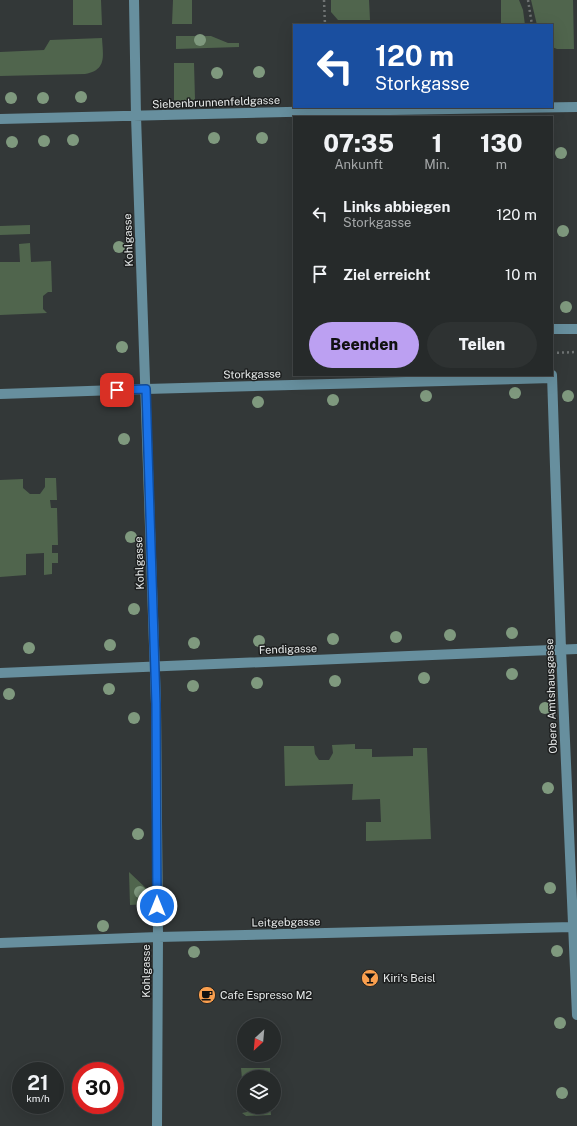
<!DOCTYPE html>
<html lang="de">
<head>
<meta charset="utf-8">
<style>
  body { margin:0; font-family:"Public Sans",sans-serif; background:#2e3232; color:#f1f3f6; height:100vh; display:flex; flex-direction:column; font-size:15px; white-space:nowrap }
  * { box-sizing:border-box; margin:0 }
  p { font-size:13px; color:#a4a7a8 }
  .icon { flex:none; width:22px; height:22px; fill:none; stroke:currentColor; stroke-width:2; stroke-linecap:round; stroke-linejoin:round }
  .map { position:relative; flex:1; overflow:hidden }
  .panel { position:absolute; left:293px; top:116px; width:260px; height:260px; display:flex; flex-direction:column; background:#262a2a; border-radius:0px; box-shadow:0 4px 16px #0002,0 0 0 1px #424647 }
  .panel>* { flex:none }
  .banner { position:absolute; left:293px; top:24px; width:260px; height:84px; border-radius:0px; box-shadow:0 4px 16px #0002,0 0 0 1px #424647; background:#1a4fa0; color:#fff; overflow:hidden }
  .needle { width:26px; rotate:206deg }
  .tools { position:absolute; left:237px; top:1018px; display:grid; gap:8px }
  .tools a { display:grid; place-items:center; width:44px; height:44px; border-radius:50%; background:#262a2a; box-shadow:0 4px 16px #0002,0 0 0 1px #424647; font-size:20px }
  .speed { position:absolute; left:12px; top:1062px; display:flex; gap:8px; font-size:20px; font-weight:700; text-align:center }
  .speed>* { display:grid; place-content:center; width:52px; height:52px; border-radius:50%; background:#262a2a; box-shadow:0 4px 16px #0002,0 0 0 1px #424647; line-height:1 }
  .speed small { font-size:10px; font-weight:400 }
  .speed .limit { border:6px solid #d22; background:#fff; color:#111 }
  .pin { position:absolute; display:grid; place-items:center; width:34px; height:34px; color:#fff; margin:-17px; border-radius:8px; box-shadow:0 2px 6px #0006 }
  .me { position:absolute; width:44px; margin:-22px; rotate:0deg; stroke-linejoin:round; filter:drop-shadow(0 0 3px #0008) }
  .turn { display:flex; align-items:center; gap:14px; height:84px; padding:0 16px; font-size:18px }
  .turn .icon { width:52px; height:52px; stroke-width:2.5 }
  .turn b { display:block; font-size:28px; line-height:34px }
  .eta { display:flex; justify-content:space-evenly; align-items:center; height:68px; text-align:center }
  .eta b { font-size:24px; font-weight:800; line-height:28px }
  .primary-button { display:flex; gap:8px; margin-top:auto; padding:8px 16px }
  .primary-button a { flex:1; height:46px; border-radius:24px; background:#bca0f2; color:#111; font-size:16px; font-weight:800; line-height:46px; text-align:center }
  .primary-button a+a { background:#2e3232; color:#f1f3f6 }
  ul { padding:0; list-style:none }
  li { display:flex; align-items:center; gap:12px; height:60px; padding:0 16px }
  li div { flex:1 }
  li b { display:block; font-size:15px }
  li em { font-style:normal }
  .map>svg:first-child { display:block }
  .green { fill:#50654d }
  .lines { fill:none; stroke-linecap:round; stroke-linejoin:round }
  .path { stroke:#6f7373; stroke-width:2.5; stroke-dasharray:2 3; stroke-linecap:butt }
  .minor { stroke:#678f9e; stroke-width:10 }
  .tree { fill:#7f997e }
  .route-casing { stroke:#114b97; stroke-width:10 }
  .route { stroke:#1a73e8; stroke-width:7 }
  .labels { text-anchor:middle; stroke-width:3; stroke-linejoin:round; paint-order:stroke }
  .street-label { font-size:11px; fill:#e6e9e9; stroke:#1d1f1f }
  .poi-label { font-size:11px; fill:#e6e9e9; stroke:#1d1f1f; text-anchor:start }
</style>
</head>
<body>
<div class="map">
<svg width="577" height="1126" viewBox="0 0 577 1126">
  <rect width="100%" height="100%" fill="#333838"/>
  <path class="green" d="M 73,0 L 101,0 L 102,25 L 73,25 Z
    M 173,0 L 192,0 L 192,24 L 172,24 Z
    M 331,0 L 369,0 L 370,20 L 338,20 L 331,12 Z
    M 501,0 L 519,0 L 523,10 L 525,25 L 501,25 Z
    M 531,0 L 573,0 L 574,49 L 557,49 L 552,47 L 552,25 L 537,25 Z
    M 176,36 L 211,36 L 228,43 L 239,43 L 239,47 L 176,49 Z
    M 102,38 C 103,56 107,70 85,74 L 0,76 L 0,52 L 44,50 L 50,40 Z
    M 174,63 L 194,63 L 195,99 L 190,103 L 174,100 Z
    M 30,225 L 30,234 L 0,235 L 0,226 Z
    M 30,243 L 31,262 L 51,261 L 52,292 L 48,292 L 43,296 L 43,309 L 47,313 L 0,315 L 0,262 L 20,262 L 19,244 Z
    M 45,478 L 56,478 L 57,500 L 50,500 L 51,508 L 57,508 L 58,545 L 52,545 L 52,553 L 58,553 L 58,563 L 52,563 L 52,574 L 44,575 L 44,553 L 26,554 L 26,575 L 0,577 L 0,480 L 23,479 L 23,488 L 30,494 L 40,494 L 45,487 Z
    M 355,744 L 355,749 L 372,749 L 372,757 L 413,756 L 413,748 L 427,748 L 431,839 L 366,841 L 366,822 L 381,822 L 380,799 L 352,800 L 353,784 L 285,786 L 284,746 L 314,746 L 315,754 L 319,760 L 329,760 L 333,753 L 332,745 Z
    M 129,872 L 148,890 L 149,904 L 130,905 Z
    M 241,1068 L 270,1068 L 270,1077 L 244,1077 L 244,1079 L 242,1079 Z
    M 247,1107 L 270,1107 L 271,1115 L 246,1116 L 242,1113 L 247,1112 Z"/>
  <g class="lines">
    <path class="path" d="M 324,0 L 325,25
      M 528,0 L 532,25
      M 552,353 L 577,352"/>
    <path class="minor" d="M 134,0 L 136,116 L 156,704 L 158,937 L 157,1126
      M 0,119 L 330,111 L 577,107
      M 552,329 L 577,329
      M 552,375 L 561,649 L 577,1015
      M 0,394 L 146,389 L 552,378
      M 0,673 L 577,649
      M 0,943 L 158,937 L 573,927"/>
  </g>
  <g class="tree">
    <circle cx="200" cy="40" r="6"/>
    <circle cx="259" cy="72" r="6"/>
    <circle cx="217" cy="73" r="6"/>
    <circle cx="81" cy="97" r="6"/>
    <circle cx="11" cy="98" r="6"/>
    <circle cx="43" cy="98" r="6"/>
    <circle cx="214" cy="138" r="6"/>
    <circle cx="262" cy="138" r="6"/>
    <circle cx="73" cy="140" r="6"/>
    <circle cx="44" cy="141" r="6"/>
    <circle cx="12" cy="142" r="6"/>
    <circle cx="561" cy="153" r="6"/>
    <circle cx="563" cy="231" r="6"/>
    <circle cx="119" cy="247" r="6"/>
    <circle cx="566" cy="307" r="6"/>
    <circle cx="122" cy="347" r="6"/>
    <circle cx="515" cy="393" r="6"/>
    <circle cx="426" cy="396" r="6"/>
    <circle cx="568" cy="396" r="6"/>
    <circle cx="333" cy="400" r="6"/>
    <circle cx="258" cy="402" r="6"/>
    <circle cx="124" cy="439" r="6"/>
    <circle cx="131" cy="537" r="6"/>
    <circle cx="134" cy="609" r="6"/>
    <circle cx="512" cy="633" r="6"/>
    <circle cx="450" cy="635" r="6"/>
    <circle cx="396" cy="637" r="6"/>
    <circle cx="333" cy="639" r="6"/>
    <circle cx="259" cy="641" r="6"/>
    <circle cx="194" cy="643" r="6"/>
    <circle cx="110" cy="645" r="6"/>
    <circle cx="29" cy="648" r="6"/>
    <circle cx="512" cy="674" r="6"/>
    <circle cx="424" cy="678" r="6"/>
    <circle cx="335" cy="681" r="6"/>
    <circle cx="257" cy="683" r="6"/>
    <circle cx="193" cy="686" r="6"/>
    <circle cx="109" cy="689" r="6"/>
    <circle cx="9" cy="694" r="6"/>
    <circle cx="545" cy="708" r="6"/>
    <circle cx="134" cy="718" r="6"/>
    <circle cx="548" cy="788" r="6"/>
    <circle cx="138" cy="834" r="6"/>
    <circle cx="550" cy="888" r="6"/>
    <circle cx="140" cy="892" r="6"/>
    <circle cx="103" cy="926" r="6"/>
    <circle cx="557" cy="951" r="6"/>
    <circle cx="194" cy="952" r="6"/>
    <circle cx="560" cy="1023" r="6"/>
    <circle cx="562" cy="1093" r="6"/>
  </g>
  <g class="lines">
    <defs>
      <path id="route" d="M 117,390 L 146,389 L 156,704 L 157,906"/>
    </defs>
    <use href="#route" class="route-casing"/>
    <use href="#route" class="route"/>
  </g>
  <defs>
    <symbol id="bar-disc" viewBox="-11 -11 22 22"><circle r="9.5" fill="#fa9f4e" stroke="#1d1f1f"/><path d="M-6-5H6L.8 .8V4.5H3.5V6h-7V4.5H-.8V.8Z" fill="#111"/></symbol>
    <symbol id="cafe-disc" viewBox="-11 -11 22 22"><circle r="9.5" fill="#fa9f4e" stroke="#1d1f1f"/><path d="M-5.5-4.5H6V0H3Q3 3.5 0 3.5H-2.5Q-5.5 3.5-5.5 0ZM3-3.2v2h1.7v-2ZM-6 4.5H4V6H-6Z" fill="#111"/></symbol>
  </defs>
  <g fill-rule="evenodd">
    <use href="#bar-disc" x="360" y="968" width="20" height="20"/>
    <use href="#cafe-disc" x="197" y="985" width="20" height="20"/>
  </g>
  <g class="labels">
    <g class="street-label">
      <text transform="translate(216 102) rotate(-2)" y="4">Siebenbrunnenfeldgasse</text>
      <text transform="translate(128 240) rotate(-92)" y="4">Kohlgasse</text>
      <text transform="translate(252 374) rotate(-1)" y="4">Storkgasse</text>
      <text transform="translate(139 563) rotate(-92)" y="4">Kohlgasse</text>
      <text transform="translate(288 649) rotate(-2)" y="4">Fendigasse</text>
      <text transform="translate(551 696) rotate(-92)" y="4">Obere Amtshausgasse</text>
      <text transform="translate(286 922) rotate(-1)" y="4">Leitgebgasse</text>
      <text transform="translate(146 971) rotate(-90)" y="4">Kohlgasse</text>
    </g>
    <g class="poi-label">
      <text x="383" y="982">Kiri's Beisl</text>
      <text x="220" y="999">Cafe Espresso M2</text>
    </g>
  </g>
</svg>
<div class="tools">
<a><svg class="needle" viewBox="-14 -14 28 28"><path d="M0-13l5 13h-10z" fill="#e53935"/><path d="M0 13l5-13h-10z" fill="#a4a7a8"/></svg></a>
<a><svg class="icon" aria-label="layers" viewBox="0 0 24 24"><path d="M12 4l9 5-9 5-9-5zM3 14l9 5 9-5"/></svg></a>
</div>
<div class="speed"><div>21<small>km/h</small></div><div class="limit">30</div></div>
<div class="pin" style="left:117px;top:390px;background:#d93025"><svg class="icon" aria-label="arrive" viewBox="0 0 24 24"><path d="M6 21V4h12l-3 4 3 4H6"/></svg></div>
<svg class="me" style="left:157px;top:906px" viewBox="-20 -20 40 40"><circle r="17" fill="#1a73e8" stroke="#fff" stroke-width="3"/><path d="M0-11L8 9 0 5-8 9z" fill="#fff"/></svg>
<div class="banner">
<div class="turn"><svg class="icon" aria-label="left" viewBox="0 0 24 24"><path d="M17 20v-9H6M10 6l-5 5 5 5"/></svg><div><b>120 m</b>Storkgasse</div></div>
</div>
<section class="panel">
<div class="eta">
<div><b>07:35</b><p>Ankunft</p></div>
<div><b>1</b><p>Min.</p></div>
<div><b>130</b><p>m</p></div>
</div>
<ul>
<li><svg class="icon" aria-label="left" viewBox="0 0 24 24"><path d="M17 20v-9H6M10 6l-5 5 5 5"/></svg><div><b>Links abbiegen</b><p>Storkgasse</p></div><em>120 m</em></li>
<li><svg class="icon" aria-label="arrive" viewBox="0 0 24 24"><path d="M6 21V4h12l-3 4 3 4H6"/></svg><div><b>Ziel erreicht</b></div><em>10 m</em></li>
</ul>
<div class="primary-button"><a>Beenden</a><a>Teilen</a></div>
</section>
</div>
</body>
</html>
